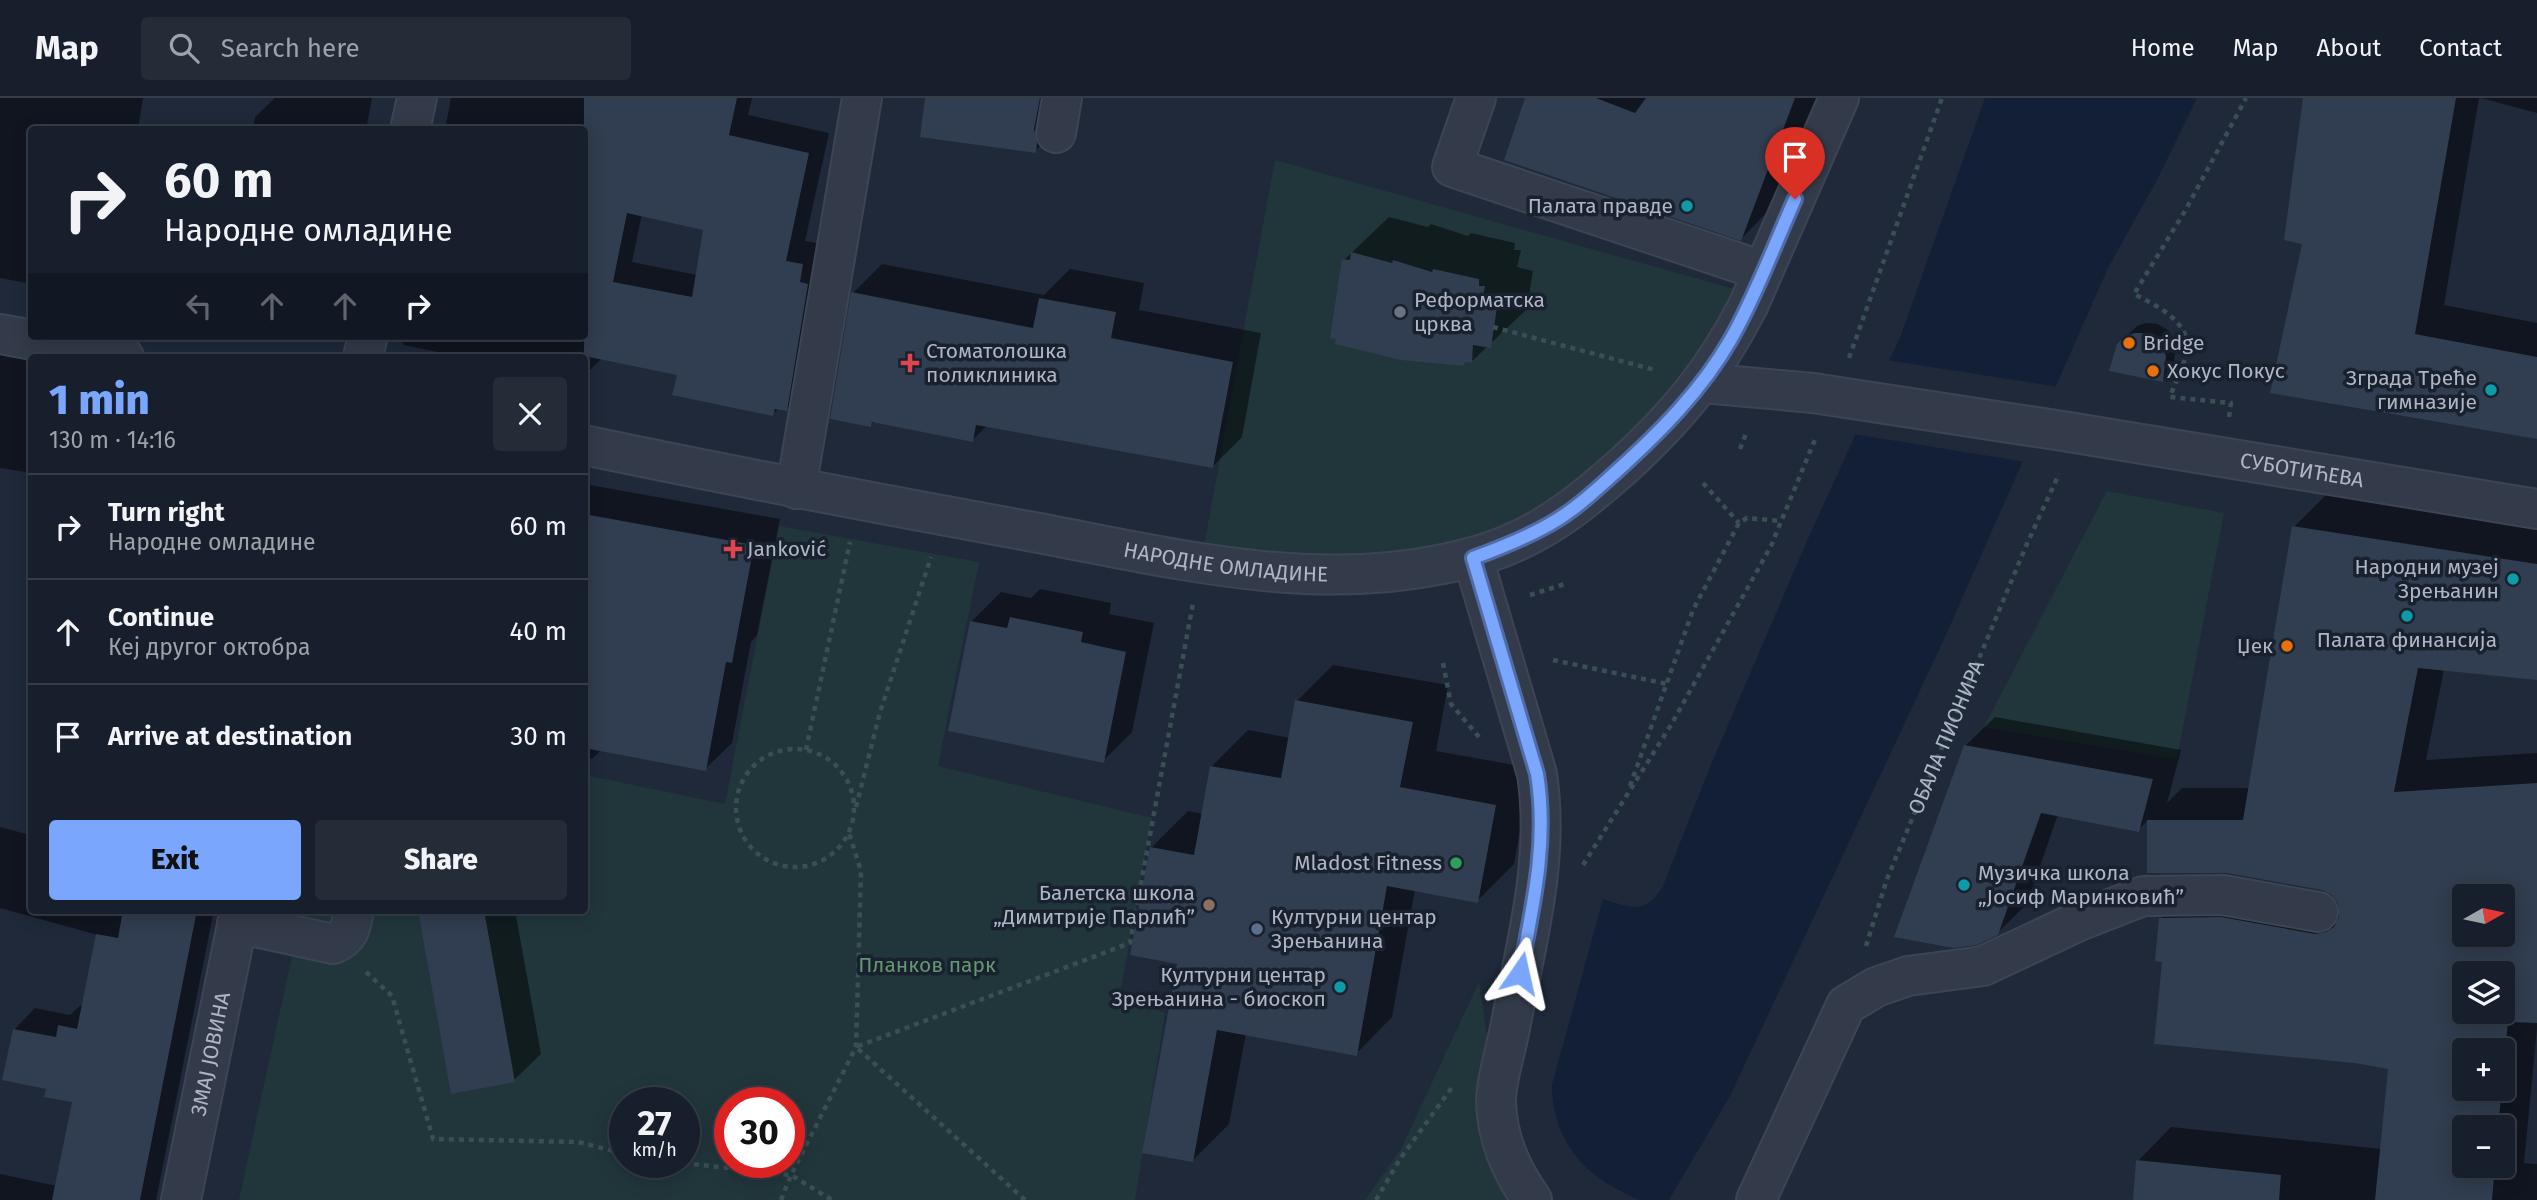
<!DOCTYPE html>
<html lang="en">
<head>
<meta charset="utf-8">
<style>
  body { margin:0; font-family:"Fira Sans",sans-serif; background:#242c38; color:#f1f3f6; height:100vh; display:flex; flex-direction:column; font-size:26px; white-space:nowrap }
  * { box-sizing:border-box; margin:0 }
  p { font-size:23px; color:#9ea2a9 }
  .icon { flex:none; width:38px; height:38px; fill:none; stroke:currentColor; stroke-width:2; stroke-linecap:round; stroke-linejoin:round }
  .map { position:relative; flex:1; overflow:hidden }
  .panel { position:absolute; left:28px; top:256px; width:560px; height:560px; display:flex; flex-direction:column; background:#171f2c; border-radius:7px; box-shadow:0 4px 18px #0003,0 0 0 2px #363d48 }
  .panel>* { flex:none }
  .banner { position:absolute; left:28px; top:28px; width:560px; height:214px; border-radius:7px; box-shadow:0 4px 18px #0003,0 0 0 2px #363d48; background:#171f2c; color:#f1f3f6; overflow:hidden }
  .needle { width:46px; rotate:81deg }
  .tools { position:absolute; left:2452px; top:786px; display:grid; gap:14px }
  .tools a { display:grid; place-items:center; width:63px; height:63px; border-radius:7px; background:#171f2c; box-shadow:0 4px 18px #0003,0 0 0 2px #363d48; font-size:35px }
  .speed { position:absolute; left:609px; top:989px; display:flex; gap:14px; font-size:35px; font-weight:700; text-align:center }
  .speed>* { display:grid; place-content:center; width:91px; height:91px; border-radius:50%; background:#171f2c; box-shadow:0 4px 18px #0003,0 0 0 2px #363d48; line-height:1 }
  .speed small { font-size:18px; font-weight:400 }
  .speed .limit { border:10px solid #d22; background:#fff; color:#111 }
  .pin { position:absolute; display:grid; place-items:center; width:60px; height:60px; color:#fff; margin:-72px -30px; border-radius:50% 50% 50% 0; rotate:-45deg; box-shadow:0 0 7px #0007 }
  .pin .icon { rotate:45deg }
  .me { position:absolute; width:77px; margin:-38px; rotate:11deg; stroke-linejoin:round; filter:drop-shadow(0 0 5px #0008) }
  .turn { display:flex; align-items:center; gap:24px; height:147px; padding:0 21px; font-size:32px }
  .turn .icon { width:91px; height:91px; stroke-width:2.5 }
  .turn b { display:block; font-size:49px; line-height:60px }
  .lanes { display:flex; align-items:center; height:66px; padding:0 21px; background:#0003; justify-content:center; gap:35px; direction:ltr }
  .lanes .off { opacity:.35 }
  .round { display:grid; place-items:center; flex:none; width:74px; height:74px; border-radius:7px; background:#242c38 }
  .head { display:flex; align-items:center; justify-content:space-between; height:119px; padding:0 21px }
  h1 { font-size:42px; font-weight:800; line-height:52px; color:#7ba6fe }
  .primary-button { display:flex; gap:14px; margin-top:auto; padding:14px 21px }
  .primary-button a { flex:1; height:80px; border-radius:7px; background:#7ba6fe; color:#111; font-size:28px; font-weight:800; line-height:80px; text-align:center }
  .primary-button a+a { background:#242c38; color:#f1f3f6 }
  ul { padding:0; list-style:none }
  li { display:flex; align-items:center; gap:21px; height:105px; padding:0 21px; border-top:2px solid #363d48 }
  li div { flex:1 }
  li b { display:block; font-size:26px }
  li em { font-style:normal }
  header { display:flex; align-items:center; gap:42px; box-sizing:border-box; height:98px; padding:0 35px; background:#171f2c; border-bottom:2px solid #363d48 }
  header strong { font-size:33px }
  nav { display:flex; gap:38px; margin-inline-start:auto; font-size:24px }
  .search { width:490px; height:63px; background:#242c38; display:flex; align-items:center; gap:18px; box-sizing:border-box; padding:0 24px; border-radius:7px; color:#9ea2a9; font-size:26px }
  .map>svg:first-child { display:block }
  .green { fill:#21363b; fill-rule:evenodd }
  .water { fill:#131f37 }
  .pier { fill:#1f293a }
  .shadow { fill:#0007; fill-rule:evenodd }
  .building { fill:#313d50; fill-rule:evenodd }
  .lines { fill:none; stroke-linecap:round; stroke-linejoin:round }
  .minor-casing { stroke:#3d4453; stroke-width:42 }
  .path { stroke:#3a4f53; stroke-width:4.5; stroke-dasharray:5 5; stroke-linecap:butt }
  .minor { stroke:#333b4a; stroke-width:38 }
  .minor-bridge-casing { stroke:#3d4453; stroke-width:42; stroke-linecap:butt }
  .minor-bridge { stroke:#333b4a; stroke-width:38 }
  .route-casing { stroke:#506ca5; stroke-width:18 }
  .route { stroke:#7ba6fe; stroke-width:12 }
  .culture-dot { fill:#0f9aa8; stroke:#19202e; stroke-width:2.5 }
  .worship-dot { fill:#6b7280; stroke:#19202e; stroke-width:2.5 }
  .food-dot { fill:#e8710a; stroke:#19202e; stroke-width:2.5 }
  .health-dot { fill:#e0444e; stroke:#19202e; stroke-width:2.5 }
  .leisure-dot { fill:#2e9e5b; stroke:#19202e; stroke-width:2.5 }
  .education-dot { fill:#8d6e63; stroke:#19202e; stroke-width:2.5 }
  .service-dot { fill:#5c6f8a; stroke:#19202e; stroke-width:2.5 }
  .labels { text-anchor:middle; stroke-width:7; stroke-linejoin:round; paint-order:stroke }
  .poi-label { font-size:21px; fill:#aeb6c6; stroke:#19202e; text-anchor:end }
  .street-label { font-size:21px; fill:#aeb6c6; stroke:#19202e }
  .park-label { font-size:21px; fill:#649873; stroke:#19202e }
</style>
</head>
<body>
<header>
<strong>Map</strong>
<div class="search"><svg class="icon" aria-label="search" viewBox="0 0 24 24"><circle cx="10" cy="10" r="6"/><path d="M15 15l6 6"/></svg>Search here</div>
<nav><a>Home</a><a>Map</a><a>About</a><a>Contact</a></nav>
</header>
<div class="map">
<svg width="2537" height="1102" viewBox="0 0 2537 1102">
  <rect width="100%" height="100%" fill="#1f293a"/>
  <path class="green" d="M 1275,62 L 1741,193 L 1648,346 L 1473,460 L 1201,464 Z
    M 2107,393 L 2224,415 L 2177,661 L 1984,629 Z
    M 779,428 L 979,464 L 938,668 L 1152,720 L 1120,896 L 1165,915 L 1135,1102 L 239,1102 L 302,812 L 584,812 L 585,677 L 725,706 ZM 625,1004 L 684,1004 L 684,1064 L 625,1064 ZM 730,1004 L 789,1004 L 789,1064 L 730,1064 Z
    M 1479,884 L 1503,1049 L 1532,1102 L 1365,1102 L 1401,1051 Z"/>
  <path class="water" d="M 1985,0 L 2197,0 L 2157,82 L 2108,170 L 1945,539 L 1730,998 L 1669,1102 C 1660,1102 1650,1102 1641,1102 C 1633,1101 1624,1094 1617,1091 C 1576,1070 1552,1033 1552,987 L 1603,801 C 1631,810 1646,817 1663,788 L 1710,669 L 1807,443 L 1901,237 Z"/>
  <path class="pier" d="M 1886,262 L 2059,289 L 2026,364 L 1853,336 Z"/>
  <path class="shadow" d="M 0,0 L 143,0 L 138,32 L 32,32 L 32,186 L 0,180 Z
    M 275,0 L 372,0 L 366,32 L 253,32 L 255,19 Z
    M 451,0 L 595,0 L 584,32 L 445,32 Z
    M 618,0 L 752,0 L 748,17 L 829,35 L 805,143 L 823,146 L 807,291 L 786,311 L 779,310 L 773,316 L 679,276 L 602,260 L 584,278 L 584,259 L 463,259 L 403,247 L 405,238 L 584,238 L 584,58 L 651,71 L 632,164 L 697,177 L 705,131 Z
    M 927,0 L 1056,0 L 1056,33 L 1035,53 Z
    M 1527,0 L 1817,0 L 1777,104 L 1741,141 Z
    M 2305,0 L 2479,0 L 2444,207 L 2537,225 L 2537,339 L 2304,145 Z
    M 2481,0 L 2537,0 L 2537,15 Z
    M 1389,119 L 1428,129 L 1431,126 L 1468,138 L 1471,135 L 1515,145 L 1514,152 L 1521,152 L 1517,169 L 1533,173 L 1527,211 L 1471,264 L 1467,263 L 1463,266 L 1344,162 Z
    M 882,166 L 1044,197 L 1070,171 L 1144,185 L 1139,212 L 1261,235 L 1242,339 L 1213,368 L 987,328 L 972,342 L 874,323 L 871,327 L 853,195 Z
    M 2146,225 L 2157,226 L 2168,232 L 2174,241 L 2176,248 L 2173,272 L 2163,282 L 2118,247 L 2137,228 Z
    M 0,257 L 32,263 L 32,375 L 0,370 Z
    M 584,386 L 780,421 L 757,537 L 751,544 L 732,645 L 705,671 L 602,651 L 592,661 L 584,659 Z
    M 2327,396 L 2537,428 L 2537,580 L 2444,571 L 2426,662 L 2537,655 L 2537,930 L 2524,1065 L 2537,1066 L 2537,1102 L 2134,1102 L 2138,1063 L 2171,1029 L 2382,1051 L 2390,969 L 2164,862 L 2161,820 L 2194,787 L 2255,786 L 2337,801 L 2333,796 L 2322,791 L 2227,774 L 2149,774 L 2149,721 L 2138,732 L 2058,716 L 2027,806 L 1997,835 L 1965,648 L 1995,619 L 2181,652 L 2167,705 L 2182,690 L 2250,690 L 2294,429 ZM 2464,798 L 2502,798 L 2502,836 L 2464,836 ZM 2464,875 L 2502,875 L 2502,914 L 2464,914 ZM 2464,952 L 2502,952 L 2502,990 L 2464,990 ZM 2464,1029 L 2502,1029 L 2502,1068 L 2464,1068 Z
    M 1040,491 L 1111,505 L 1109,516 L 1154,525 L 1132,634 L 1103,663 L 971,524 L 1001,494 L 1031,500 Z
    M 1333,567 L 1448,587 L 1436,653 L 1531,670 L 1514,766 L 1477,803 L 1415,791 L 1392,919 L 1356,956 L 1246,935 L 1229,1026 L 1193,1062 L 1179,864 L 1151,750 L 1188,713 L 1203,716 L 1212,668 L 1248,632 L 1290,640 L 1297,603 Z
    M 32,712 L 32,812 L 214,812 L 156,1102 L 0,1102 L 0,1076 L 57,1088 L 74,1003 L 48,990 L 14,932 L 35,910 L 70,917 L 81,907 L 83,908 L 98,837 L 0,810 L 0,729 L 26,736 Z
    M 419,812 L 515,812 L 541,956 L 514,982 Z"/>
  <path class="building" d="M 584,0 L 737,0 L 729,37 L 809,55 L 786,163 L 803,166 L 800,184 L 808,186 L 787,313 L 775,311 L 773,318 L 672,297 L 677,277 L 584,258 ZM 627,115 L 703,132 L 692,199 L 613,184 Z
    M 925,0 L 1040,0 L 1034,31 L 1037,45 L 1036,55 L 920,39 Z
    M 1525,0 L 1596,0 L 1635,15 L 1646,0 L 1795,0 L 1741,143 L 1504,62 Z
    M 2303,0 L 2456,0 L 2415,236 L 2537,259 L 2537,341 L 2270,295 L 2302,146 L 2284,142 Z
    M 1351,154 L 1392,165 L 1393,162 L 1432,174 L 1433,171 L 1479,181 L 1479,188 L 1485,188 L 1482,205 L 1497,209 L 1491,250 L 1473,247 L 1472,265 L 1465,264 L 1464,268 L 1401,262 L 1335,246 L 1336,241 L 1330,240 L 1342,161 L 1350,162 Z
    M 851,194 L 1033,230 L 1039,200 L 1116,214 L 1111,240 L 1233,264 L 1213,370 L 976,327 L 973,344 L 872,324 L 871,329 L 830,321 Z
    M 2135,235 L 2146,235 L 2158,242 L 2164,251 L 2166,259 L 2163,284 L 2109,273 L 2117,246 L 2125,238 Z
    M 584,416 L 754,447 L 732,565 L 726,564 L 706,673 L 584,650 Z
    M 2292,428 L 2537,466 L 2537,582 L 2418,570 L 2394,694 L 2537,685 L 2537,925 L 2508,924 L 2502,985 L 2502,952 L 2464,952 L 2464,990 L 2502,990 L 2498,1029 L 2464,1029 L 2464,1068 L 2495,1068 L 2492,1102 L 2375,1102 L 2388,971 L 2355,965 L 2154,946 L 2162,864 L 2155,863 L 2159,820 L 2221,819 L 2315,836 L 2326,834 L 2334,829 L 2339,819 L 2338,806 L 2332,797 L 2322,792 L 2227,775 L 2147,775 L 2147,722 L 2243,722 ZM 2464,798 L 2502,798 L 2502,836 L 2464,836 ZM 2464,875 L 2502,875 L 2502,914 L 2464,914 Z
    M 1010,519 L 1083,534 L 1081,544 L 1126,554 L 1104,665 L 948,633 L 970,523 L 1007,530 Z
    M 1295,602 L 1413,624 L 1400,689 L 1496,707 L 1478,805 L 1387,788 L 1357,958 L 1217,932 L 1193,1064 L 1142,1055 L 1177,866 L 1130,857 L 1150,749 L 1194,757 L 1210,668 L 1281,680 Z
    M 1964,647 L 2153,681 L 2139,734 L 2041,715 L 1998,837 L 1977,847 L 1953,850 L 1894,839 Z
    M 123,812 L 197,812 L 140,1102 L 52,1102 L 72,1004 L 44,999 L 46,991 L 2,982 L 13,931 L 56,939 L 58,927 L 77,931 L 96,836 L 118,840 Z
    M 418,812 L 484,812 L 515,984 L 451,996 Z
    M 2136,1062 L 2281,1077 L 2279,1102 L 2133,1102 Z"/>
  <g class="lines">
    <defs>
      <g id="minor">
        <path d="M 1476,0 L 1452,69 L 1763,173"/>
        <path d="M 410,32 L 417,0"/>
        <path d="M 1056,35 L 1062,0"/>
        <path d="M 0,236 L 124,259"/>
        <path d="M 363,259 L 368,238"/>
        <path d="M 1703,285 L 1813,295"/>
        <path id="s2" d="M 2069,334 L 2537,411"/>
        <path id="s3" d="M 584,347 C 732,378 880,406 1028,433 C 1164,458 1305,495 1443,466 C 1468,461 1494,454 1517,443 C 1557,425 1589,398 1622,369 C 1677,319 1714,274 1748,208 L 1839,0"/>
        <path d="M 796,391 L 862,0"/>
        <path d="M 1473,460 L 1537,676 C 1550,762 1526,846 1510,930 C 1506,952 1496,982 1496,1003 C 1497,1041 1511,1072 1532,1102"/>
        <path d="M 237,825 L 333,846 C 350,839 351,829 354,812"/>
        <path id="s4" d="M 181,1102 L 240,812"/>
        <path d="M 1756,1102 L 1846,907 L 1876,889 L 1908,878 L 1983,868 L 2079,823 L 2143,798 L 2223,797 L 2318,814"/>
      </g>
    </defs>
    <use href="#minor" class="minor-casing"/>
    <g class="path">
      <path d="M 1493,229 L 1655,272"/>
      <path d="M 1849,260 L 1942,0"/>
      <path d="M 2229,319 L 2231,305 L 2170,299 C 2175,285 2184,268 2187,253 C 2191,223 2155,207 2134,196 L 2185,113 L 2246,0"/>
      <path d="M 1740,351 L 1747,333"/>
      <path d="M 1703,385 L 1739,425"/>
      <path d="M 1530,497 L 1565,486"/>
      <path d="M 1553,562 L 1667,586"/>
      <path d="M 1443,565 L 1451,606 L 1479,639"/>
      <circle cx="795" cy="710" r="59"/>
      <path d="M 806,652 L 850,444"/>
      <path d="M 1630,688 L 1693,512 L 1739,425 L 1747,420 L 1781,423"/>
      <path d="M 856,709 L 880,614 L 931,459"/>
      <path d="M 1583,767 L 1671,627 L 1771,448 L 1816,339"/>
      <path id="s1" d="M 1866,848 L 1887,781 L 2026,448 L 2059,376"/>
      <path d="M 366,874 L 392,898 L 433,1041 L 578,1044 L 625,1056"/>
      <path d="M 674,1064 L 791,1077 L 832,1102"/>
      <path d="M 781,1102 L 791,1077 L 856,949 L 861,773 L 849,735"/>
      <path d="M 1025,1102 L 856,949 L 1130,845 L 1193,505"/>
      <path d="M 1376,1102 L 1400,1061 L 1453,988"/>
    </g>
    <use href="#minor" class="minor"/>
    <defs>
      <path id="minor-bridge" d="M 1813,295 L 2069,334"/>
    </defs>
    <use href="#minor-bridge" class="minor-bridge-casing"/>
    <use href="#minor-bridge" class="minor-bridge"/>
  </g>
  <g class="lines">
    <defs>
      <path id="route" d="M 1520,875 C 1533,808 1548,744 1537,676 L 1473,460 C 1500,450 1526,440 1550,426 C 1575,412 1596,392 1617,373 C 1660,334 1702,292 1731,241 C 1756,197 1774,148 1795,101"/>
    </defs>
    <use href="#route" class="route-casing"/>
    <use href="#route" class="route"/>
  </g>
  <g class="culture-dot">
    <circle cx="1687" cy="108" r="7"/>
    <circle cx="2491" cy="292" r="7"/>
    <circle cx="2513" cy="481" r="7"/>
    <circle cx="2407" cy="518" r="7"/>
    <circle cx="1964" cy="787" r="7"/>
    <circle cx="1340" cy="889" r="7"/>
  </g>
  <circle class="worship-dot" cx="1400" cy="214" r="7"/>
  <g class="food-dot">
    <circle cx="2129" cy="245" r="7"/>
    <circle cx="2153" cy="273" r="7"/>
    <circle cx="2287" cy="548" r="7"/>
  </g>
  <g class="health-dot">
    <path d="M906.5 254.5h7v7h7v7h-7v7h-7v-7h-7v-7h7z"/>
    <path d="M729.5 440.5h7v7h7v7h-7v7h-7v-7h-7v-7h7z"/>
  </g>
  <circle class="leisure-dot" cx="1456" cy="765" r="7"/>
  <circle class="education-dot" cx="1209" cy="807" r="7"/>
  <circle class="service-dot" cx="1257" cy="831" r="7"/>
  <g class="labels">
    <g class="poi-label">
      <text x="1673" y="115">Палата правде</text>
      <text x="1414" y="209" text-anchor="start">Реформатска<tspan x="1414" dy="24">црква</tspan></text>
      <text x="2143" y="252" text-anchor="start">Bridge</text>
      <text x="926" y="260" text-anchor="start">Стоматолошка<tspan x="926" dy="24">поликлиника</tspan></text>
      <text x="2167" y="280" text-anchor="start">Хокус Покус</text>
      <text x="2477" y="287">Зграда Треће<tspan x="2477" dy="24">гимназије</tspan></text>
      <text x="747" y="458" text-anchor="start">Janković</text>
      <text x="2499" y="476">Народни музеј<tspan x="2499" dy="24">Зрењанин</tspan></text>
      <text x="2407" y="549" text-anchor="middle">Палата финансија</text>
      <text x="2273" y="555">Џек</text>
      <text x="1442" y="772">Mladost Fitness</text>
      <text x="1978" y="782" text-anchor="start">Музичка школа<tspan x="1978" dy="24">„Јосиф Маринковић”</tspan></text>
      <text x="1195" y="802">Балетска школа<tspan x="1195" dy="24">„Димитрије Парлић”</tspan></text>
      <text x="1271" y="826" text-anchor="start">Културни центар<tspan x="1271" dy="24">Зрењанина</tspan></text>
      <text x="1326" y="884">Културни центар<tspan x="1326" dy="24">Зрењанина - биоскоп</tspan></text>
    </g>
    <g class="street-label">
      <text dy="7" stroke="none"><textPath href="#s2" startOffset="236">СУБОТИЋЕВА</textPath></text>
      <text dy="7" stroke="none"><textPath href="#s3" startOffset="653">НАРОДНЕ ОМЛАДИНЕ</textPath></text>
      <text dy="7" stroke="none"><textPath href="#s1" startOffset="224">ОБАЛА ПИОНИРА</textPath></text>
      <text dy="7" stroke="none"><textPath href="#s4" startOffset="149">ЗМАЈ ЈОВИНА</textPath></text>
    </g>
    <g class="park-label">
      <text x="927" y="874">Планков парк</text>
    </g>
  </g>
</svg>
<div class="tools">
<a><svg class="needle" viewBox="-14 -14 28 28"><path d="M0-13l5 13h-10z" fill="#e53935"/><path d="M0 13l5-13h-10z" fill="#9ea2a9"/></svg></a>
<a><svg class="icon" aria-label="layers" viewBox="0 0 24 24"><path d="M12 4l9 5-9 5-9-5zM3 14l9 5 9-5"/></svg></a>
<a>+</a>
<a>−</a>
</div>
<div class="speed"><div>27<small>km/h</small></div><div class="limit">30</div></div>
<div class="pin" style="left:1795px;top:101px;background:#d93025"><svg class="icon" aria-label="arrive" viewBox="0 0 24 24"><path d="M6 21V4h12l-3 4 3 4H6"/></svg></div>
<svg class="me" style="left:1520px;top:875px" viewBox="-20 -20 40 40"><path d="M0-17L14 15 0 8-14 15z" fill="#7ba6fe" stroke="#fff" stroke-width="4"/></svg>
<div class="banner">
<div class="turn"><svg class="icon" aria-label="right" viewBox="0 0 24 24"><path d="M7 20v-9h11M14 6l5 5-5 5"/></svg><div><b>60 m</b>Народне омладине</div></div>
<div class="lanes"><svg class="icon off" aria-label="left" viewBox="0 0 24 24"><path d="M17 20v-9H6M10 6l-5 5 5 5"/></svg><svg class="icon off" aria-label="ahead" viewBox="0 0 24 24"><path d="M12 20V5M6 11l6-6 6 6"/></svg><svg class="icon off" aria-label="ahead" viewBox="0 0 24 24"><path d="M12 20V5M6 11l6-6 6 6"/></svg><svg class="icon" aria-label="right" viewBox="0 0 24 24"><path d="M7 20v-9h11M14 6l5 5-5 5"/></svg></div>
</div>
<section class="panel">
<div class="head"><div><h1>1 min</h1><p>130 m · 14:16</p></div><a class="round"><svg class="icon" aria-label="close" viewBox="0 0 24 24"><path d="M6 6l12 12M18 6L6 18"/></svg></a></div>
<ul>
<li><svg class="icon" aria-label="right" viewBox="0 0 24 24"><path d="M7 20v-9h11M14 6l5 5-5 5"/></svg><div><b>Turn right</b><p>Народне омладине</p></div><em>60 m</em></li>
<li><svg class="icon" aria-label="ahead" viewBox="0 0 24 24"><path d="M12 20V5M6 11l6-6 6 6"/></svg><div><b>Continue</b><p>Кеј другог октобра</p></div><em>40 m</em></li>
<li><svg class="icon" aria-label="arrive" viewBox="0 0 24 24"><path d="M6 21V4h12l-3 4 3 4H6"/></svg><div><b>Arrive at destination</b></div><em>30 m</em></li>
</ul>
<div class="primary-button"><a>Exit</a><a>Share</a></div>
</section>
</div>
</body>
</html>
